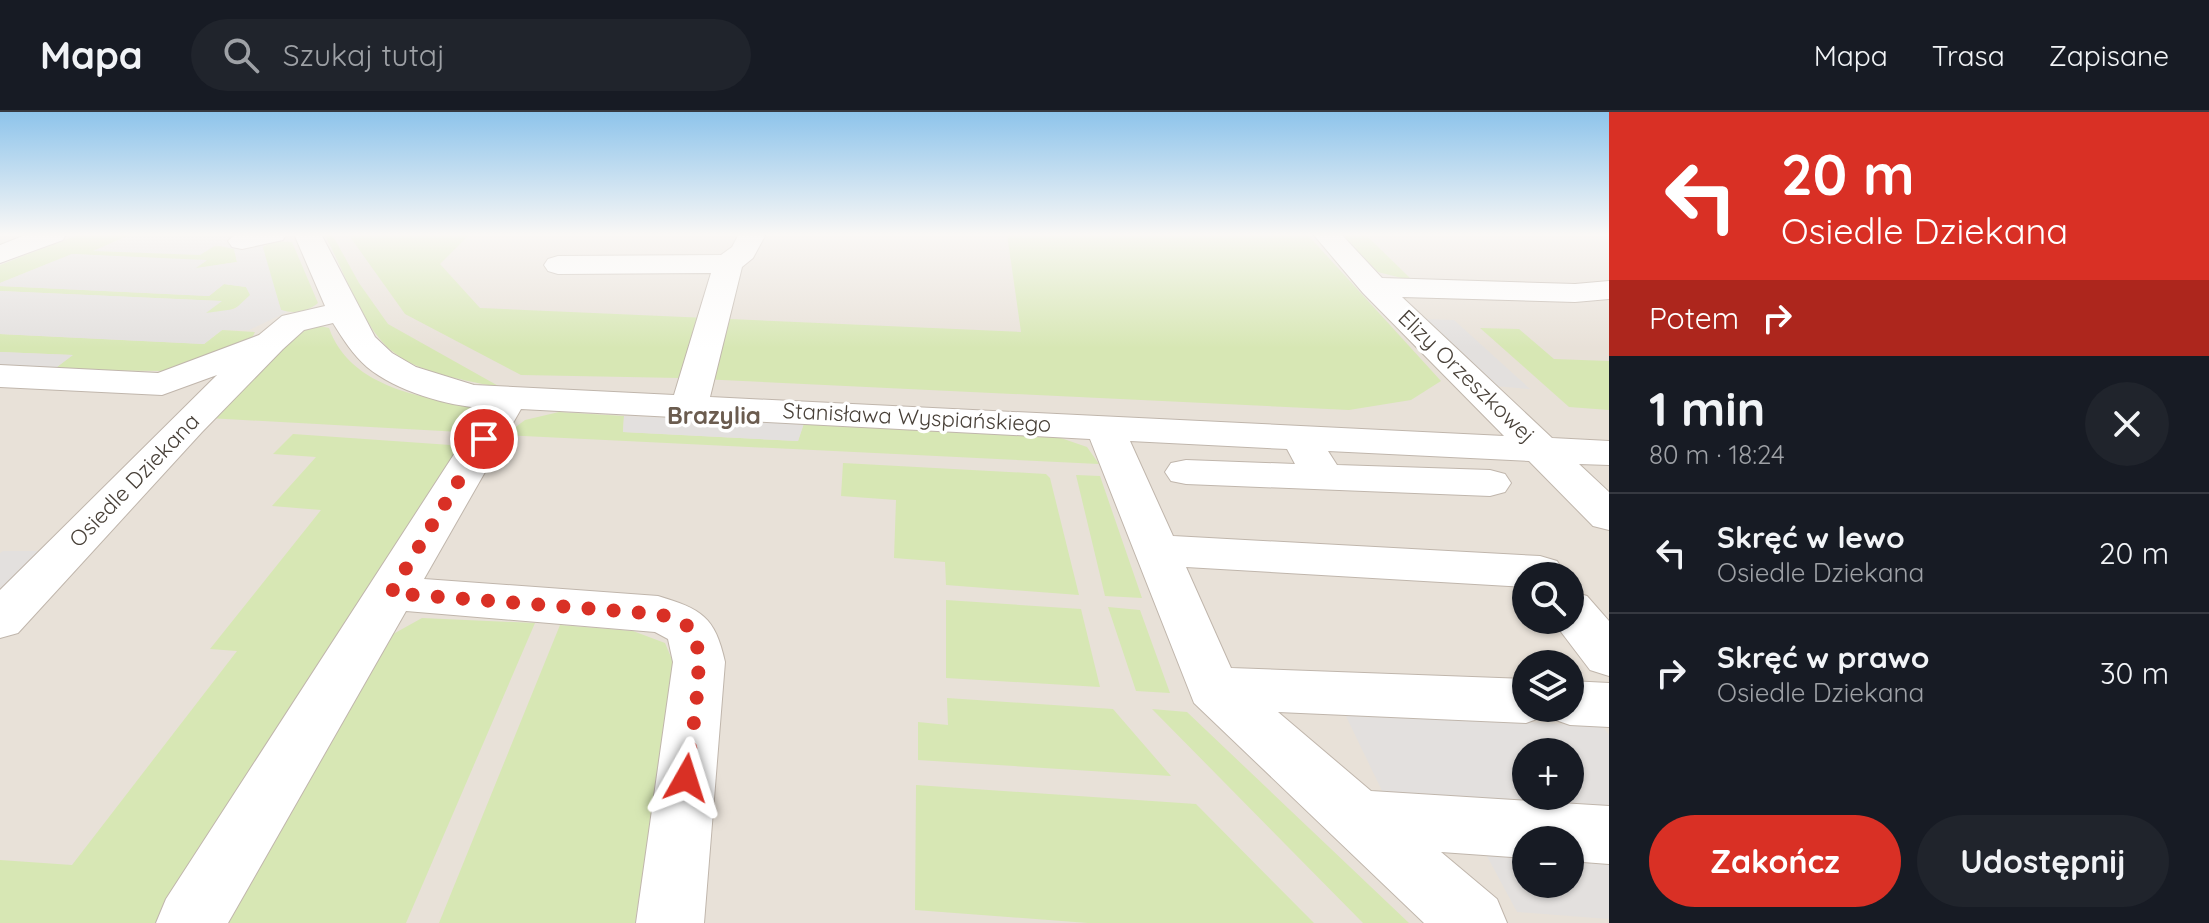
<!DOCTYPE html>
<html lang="pl">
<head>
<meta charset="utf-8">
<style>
  body { margin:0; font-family:Quicksand,sans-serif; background:#20242c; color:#f1f3f6; height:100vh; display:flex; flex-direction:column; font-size:30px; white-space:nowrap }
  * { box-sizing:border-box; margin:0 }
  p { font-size:26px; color:#9ea1a6 }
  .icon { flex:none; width:44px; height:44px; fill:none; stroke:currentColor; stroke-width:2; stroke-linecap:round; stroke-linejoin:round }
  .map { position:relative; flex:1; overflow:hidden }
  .details { display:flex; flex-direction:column; background:#171b24; width:600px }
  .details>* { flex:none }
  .hud { background:#d93025; color:#fff; overflow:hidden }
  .buttons { position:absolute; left:1512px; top:450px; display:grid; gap:16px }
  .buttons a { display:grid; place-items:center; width:72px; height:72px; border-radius:50%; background:#171b24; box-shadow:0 2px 6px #0004; font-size:40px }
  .pin { position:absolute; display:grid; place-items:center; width:68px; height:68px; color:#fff; margin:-34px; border:4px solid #fff; border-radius:50%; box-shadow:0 2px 8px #0007 }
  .me { position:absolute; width:88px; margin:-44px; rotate:6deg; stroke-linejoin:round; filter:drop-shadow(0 0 6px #0008) }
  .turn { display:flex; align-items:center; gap:28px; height:168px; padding:0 40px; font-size:36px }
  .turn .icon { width:104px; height:104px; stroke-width:2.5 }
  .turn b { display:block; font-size:56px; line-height:68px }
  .then { display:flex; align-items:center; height:76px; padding:0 40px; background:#0003; gap:16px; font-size:30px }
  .round { display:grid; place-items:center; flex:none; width:84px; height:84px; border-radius:42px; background:#20242c }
  .summary { display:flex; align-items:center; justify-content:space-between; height:136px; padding:0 40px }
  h1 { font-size:48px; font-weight:700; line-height:60px }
  .action { display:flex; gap:16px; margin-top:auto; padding:16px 40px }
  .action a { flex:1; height:92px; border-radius:48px; background:#d93025; color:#fff; font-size:32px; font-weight:700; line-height:92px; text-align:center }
  .action a+a { background:#20242c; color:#f1f3f6 }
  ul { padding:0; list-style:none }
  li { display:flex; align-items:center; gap:24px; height:120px; padding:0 40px; border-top:2px solid #363941 }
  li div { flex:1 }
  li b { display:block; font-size:30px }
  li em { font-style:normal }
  header { display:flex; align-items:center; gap:48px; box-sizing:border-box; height:112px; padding:0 40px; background:#171b24; border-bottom:2px solid #363941 }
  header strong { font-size:38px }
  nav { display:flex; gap:44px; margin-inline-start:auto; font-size:28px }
  .search { width:560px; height:72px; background:#20242c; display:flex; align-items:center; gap:20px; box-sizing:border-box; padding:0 28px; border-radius:44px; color:#9ea1a6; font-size:30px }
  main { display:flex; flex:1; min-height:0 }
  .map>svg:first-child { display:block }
  .residential { fill:#e8e1d8; fill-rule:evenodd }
  .green { fill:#d7e7b4 }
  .parking { fill:#e3e0de; fill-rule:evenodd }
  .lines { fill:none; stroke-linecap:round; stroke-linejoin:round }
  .minor-casing { stroke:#c0b6ac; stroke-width:2 }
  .minor { fill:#fff; fill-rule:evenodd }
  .route { stroke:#d93025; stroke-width:14; stroke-dasharray:0 25.2 }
  .labels { text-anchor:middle; stroke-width:7; stroke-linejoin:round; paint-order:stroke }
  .street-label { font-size:22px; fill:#484038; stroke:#fff }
  .neighbourhood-label { font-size:24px; font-weight:bold; fill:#6b5c4f; stroke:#fff }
</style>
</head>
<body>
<header>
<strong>Mapa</strong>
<div class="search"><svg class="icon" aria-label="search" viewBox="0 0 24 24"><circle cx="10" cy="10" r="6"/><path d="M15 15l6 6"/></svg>Szukaj tutaj</div>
<nav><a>Mapa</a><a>Trasa</a><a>Zapisane</a></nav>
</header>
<main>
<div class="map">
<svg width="1609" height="811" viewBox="0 0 1609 811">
  <rect width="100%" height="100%" fill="#f4f0ea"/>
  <path class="residential" d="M 0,122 L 1609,122 L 1609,811 L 0,811 ZM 1526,464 L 1570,464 L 1570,508 L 1526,508 ZM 1526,552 L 1570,552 L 1570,596 L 1526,596 ZM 1526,640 L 1570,640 L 1570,684 L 1526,684 ZM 1526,728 L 1570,728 L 1570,772 L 1526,772 Z"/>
  <path class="green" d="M 80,122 L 132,122 L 96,138 L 224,134 L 234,137 L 237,150 L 193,157 L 206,149 L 72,142 L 0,171 L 0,153 Z
    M 324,122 L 332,122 L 359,171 L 388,212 L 502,276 C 467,268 421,263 392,239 C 361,214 344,157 324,122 Z
    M 348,122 L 470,122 L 440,152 L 480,196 L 1021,220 L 1007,122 L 1307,122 L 1441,269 L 1411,288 L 1349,298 L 680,266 L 521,263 L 405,202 Z
    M 1341,122 L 1365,122 L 1413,169 L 1378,160 Z
    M 274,129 L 292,130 L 318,191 C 307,200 294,202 281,198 L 261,136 Z
    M 224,172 L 246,175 L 251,183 C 238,199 224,201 204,201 L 220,189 L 0,179 L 0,174 L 209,184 Z
    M 320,214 L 329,216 C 350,277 428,288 484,294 L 487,306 L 478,321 L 208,306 L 298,218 Z
    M 1480,216 L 1519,217 L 1554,247 L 1609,249 L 1609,298 L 1569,295 Z
    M 222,218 L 255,220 L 252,226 L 169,259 L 53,258 L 72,243 L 0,240 L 0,222 L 204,232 Z
    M 559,300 L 624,304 L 623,320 L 798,329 L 804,311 L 1055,324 L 1087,335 L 1099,352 L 505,323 L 525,308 Z
    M 293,322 L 465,334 L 164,811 L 0,811 L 0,748 L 72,753 L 237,539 L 210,537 L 321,398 L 272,394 L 316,345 L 273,342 Z
    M 843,351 L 1046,362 L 1050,366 L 1079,483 L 946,473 L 945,450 L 894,446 L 896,388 L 841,384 Z
    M 1076,363 L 1100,364 L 1142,486 L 1105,484 Z
    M 946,488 L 1081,497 L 1100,575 L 946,566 Z
    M 1108,495 L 1140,498 L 1170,581 L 1136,579 Z
    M 422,506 L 535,511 L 406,811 L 224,811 L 386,526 Z
    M 560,513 L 633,519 L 665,531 L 674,552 L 635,811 L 439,811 Z
    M 947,586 L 1113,597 L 1171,664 L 918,648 L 918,610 L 948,613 Z
    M 1152,597 L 1187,600 L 1409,811 L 1363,811 Z
    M 916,673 L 1196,692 L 1314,811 L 1088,811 L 915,798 Z"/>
  <path class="parking" d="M 132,122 L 259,122 L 281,198 L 287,200 L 249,218 L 222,218 L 204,232 L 0,222 L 0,179 L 222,189 L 206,201 L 235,197 L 250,183 L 246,175 L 224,172 L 209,184 L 0,174 L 0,171 L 72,142 L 207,148 L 196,156 L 237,150 L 234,137 L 216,133 L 200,143 L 93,139 Z
    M 1425,207 L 1454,208 L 1530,277 L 1495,274 Z
    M 0,240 L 73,243 L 53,258 L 0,256 Z
    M 624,304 L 804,311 L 798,329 L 623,320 Z
    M 3,439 L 48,439 L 0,486 L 0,441 Z
    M 1343,598 L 1603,615 L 1609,623 L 1609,700 L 1385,685 ZM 1526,640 L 1570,640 L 1570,684 L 1526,684 Z
    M 1481,733 L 1526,737 L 1526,772 L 1570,772 L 1570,740 L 1609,743 L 1609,807 L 1517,800 Z"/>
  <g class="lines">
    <defs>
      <path id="minor" d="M 28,122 L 66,122 L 63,128 L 0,151 L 0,133 Z
        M 286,122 L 283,128 L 242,137 L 232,135 L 228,129 L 235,122 Z
        M 294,122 L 321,122 L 375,225 L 392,241 L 416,255 L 474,273 L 674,283 L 711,161 L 558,162 L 548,159 L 544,153 L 548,147 L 558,144 L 721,143 L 732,135 L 739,122 L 766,122 L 753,146 L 742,155 L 710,285 L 1504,324 L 1363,181 L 1313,122 L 1341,122 L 1382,166 L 1575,172 L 1609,169 L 1609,187 L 1575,190 L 1402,185 L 1552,326 L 1609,329 L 1609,353 L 1579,352 L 1609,380 L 1609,418 L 1593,414 L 1529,349 L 1328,339 L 1337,353 L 1490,358 L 1505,362 L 1511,371 L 1505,380 L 1490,384 L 1186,372 L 1171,369 L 1165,360 L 1171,351 L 1186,348 L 1295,352 L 1287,337 L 1130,329 L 1173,424 L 1540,444 L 1557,449 L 1567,464 L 1526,464 L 1526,475 L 1186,455 L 1231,556 L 1526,567 L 1526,596 L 1570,596 L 1570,569 L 1609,571 L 1609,615 L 1570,613 L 1550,606 L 1547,601 L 1545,604 L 1526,611 L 1278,600 L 1371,679 L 1609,694 L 1609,752 L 1570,749 L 1570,728 L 1526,728 L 1526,746 L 1441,740 L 1497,787 L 1507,811 L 1424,811 L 1194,591 L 1090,327 L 521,297 L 424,467 L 658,484 C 701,497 715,504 725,550 L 704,811 L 636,811 L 673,550 L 668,527 L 655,520 L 406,499 L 228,811 L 156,811 L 166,787 L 484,296 C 447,294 396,279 367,255 C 353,243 343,227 333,211 L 304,218 L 283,237 L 202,320 L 18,521 L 0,526 L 0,478 L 217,263 L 162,283 L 0,275 L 0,253 L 158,261 L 259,223 L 282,204 L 325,194 Z
        M 1570,479 L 1587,484 L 1609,509 L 1609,564 L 1590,558 L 1552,508 L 1570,508 Z"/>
    </defs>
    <use href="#minor" class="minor-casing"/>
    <use href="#minor" class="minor"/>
  </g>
  <linearGradient id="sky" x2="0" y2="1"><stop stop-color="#8ec4eb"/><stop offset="0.52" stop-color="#faf8f6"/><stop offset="1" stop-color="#faf8f6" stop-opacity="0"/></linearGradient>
  <rect width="1609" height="236" fill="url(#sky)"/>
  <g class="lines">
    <path class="route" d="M 484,327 L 391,481 L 658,502 C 672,506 688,509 694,523 C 706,550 690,634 686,666"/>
  </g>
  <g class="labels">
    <g class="street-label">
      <text transform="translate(1467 264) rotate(44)" y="8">Elizy Orzeszkowej</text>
      <text transform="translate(917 305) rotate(3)" y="8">Stanisława Wyspiańskiego</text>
      <text transform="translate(134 368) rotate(-46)" y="8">Osiedle Dziekana</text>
    </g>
    <g class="neighbourhood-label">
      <text x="714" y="312">Brazylia</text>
    </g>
  </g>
</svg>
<div class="buttons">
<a><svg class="icon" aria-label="search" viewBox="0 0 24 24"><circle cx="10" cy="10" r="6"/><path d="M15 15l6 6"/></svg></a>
<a><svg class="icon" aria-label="layers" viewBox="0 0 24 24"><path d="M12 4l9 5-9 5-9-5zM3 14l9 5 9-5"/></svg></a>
<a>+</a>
<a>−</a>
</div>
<div class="pin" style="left:484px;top:327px;background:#d93025"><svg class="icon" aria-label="arrive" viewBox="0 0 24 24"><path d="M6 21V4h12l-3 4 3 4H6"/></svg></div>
<svg class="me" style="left:686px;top:666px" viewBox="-20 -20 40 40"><path d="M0-17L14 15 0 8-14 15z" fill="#d93025" stroke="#fff" stroke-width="4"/></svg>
</div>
<section class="details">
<div class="hud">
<div class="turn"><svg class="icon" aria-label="left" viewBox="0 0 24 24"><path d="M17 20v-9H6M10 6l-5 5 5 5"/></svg><div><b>20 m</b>Osiedle Dziekana</div></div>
<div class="then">Potem<svg class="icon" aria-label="right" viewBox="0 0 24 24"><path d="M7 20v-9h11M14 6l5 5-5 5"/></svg></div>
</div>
<div class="summary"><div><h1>1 min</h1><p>80 m · 18:24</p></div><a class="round"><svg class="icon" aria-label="close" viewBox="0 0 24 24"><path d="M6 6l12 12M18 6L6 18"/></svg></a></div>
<ul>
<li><svg class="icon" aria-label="left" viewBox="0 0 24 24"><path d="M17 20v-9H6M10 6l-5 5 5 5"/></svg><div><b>Skręć w lewo</b><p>Osiedle Dziekana</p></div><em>20 m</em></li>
<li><svg class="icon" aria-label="right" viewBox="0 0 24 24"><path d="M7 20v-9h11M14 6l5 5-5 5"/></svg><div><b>Skręć w prawo</b><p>Osiedle Dziekana</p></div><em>30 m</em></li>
</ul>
<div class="action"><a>Zakończ</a><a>Udostępnij</a></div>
</section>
</main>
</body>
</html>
